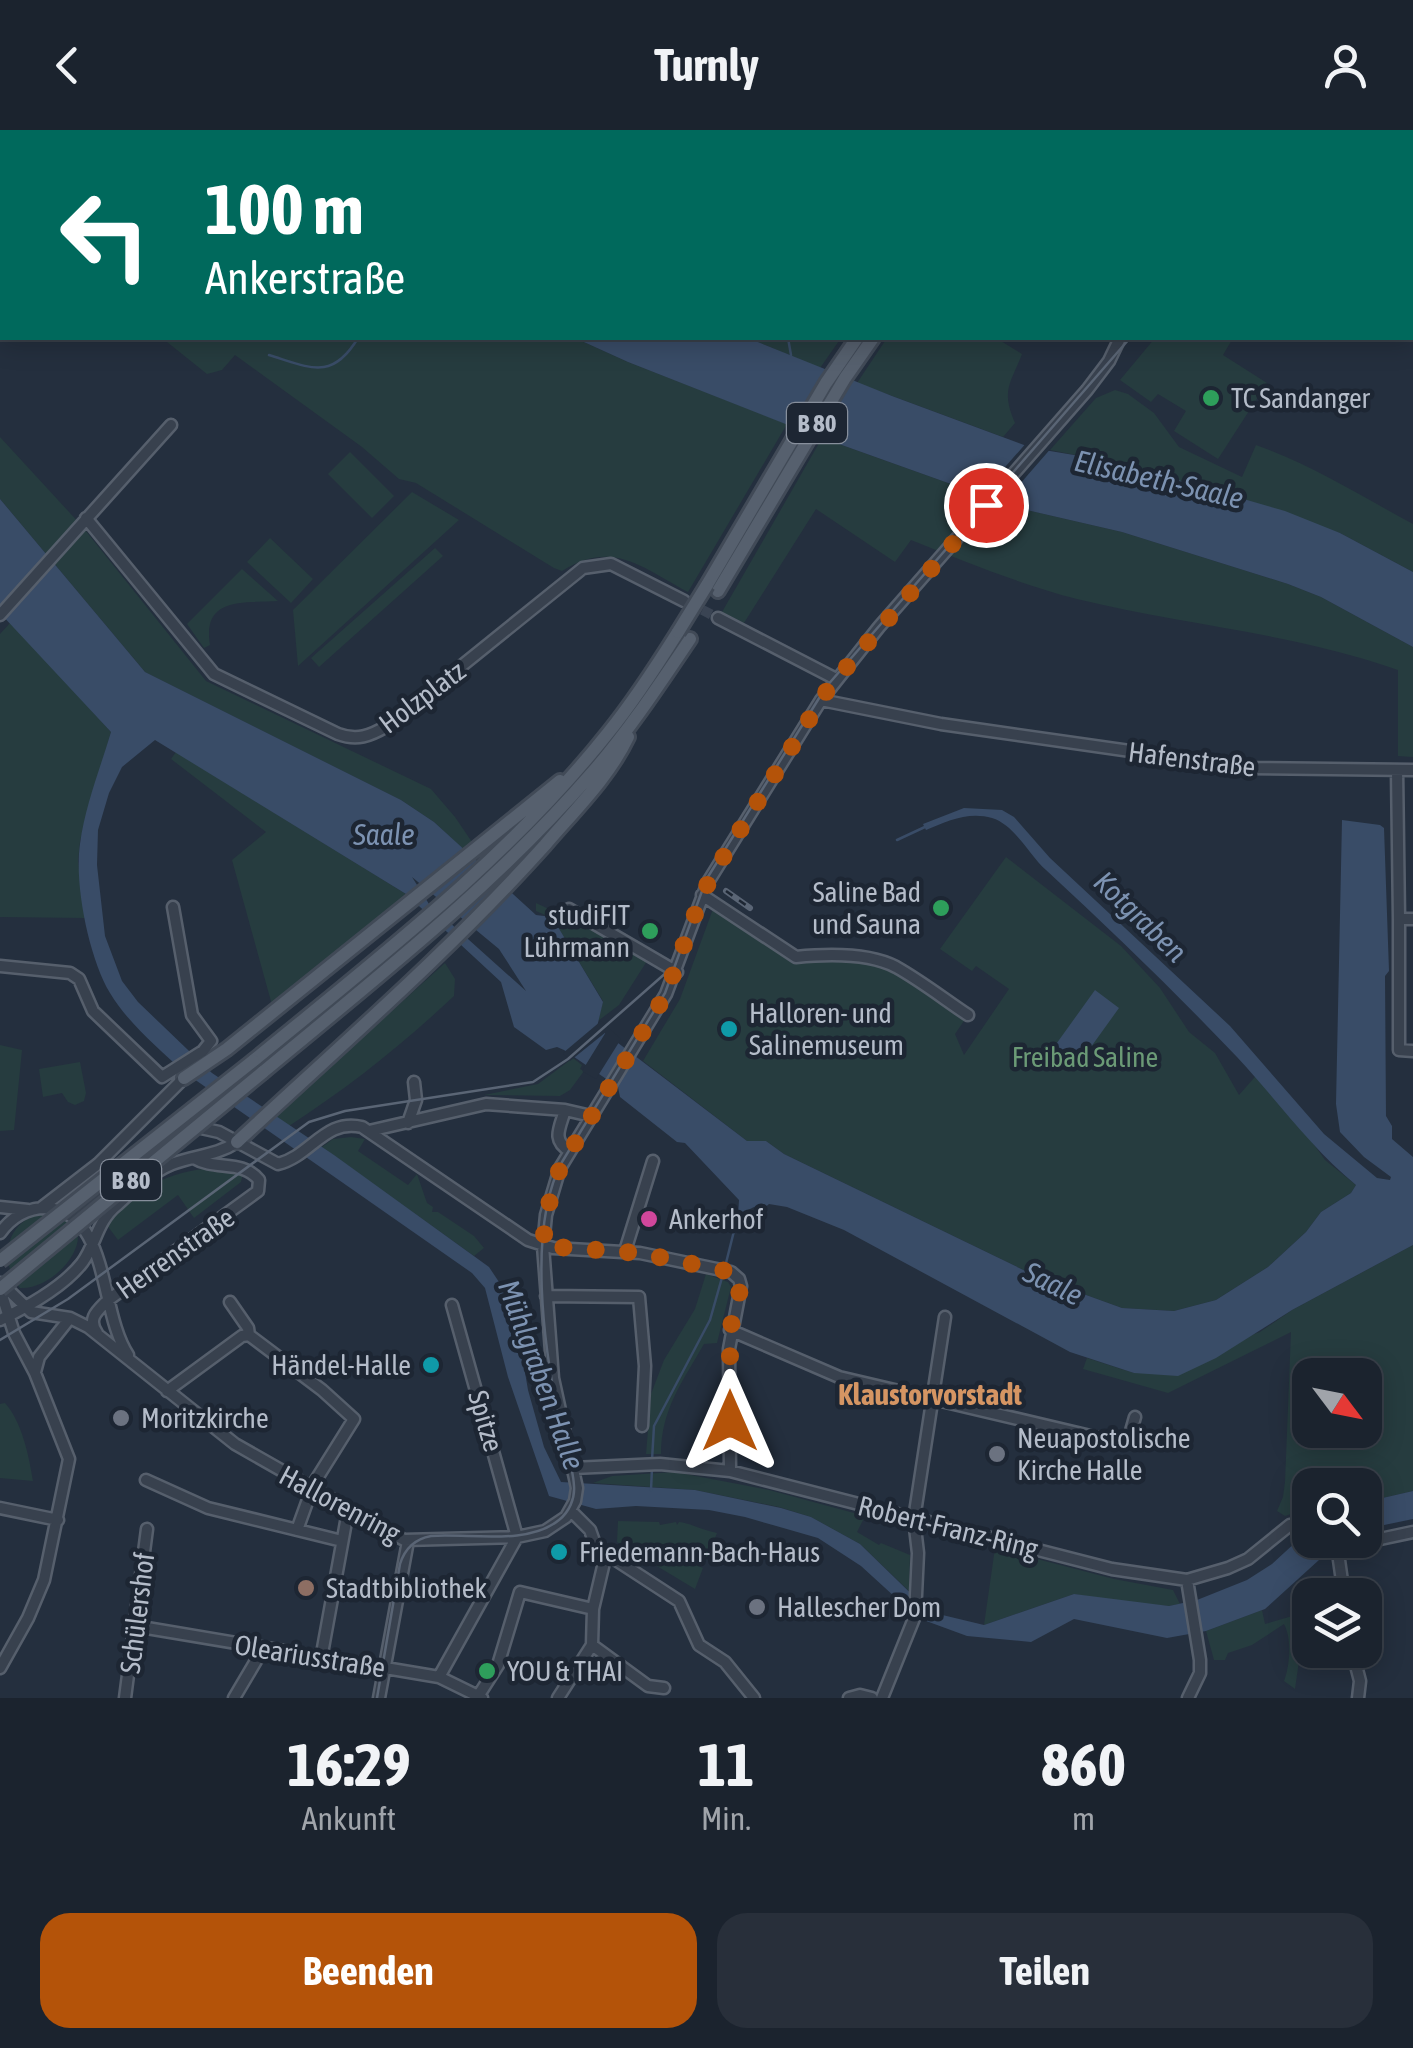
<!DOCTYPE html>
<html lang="de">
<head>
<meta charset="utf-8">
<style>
  body { margin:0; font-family:"Asap Condensed",sans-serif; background:#282f3a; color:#f1f3f6; height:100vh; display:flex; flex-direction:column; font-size:38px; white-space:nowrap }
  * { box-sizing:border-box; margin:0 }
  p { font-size:32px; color:#a0a4aa }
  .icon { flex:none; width:55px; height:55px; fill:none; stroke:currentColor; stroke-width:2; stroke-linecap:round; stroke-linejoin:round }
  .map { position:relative; height:1568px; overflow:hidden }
  .sheet { display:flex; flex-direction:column; background:#1b232e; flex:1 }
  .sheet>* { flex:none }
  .guide { position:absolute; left:0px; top:0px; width:1415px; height:210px; box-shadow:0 5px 25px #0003,0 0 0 2px #39404a; background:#00695c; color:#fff; overflow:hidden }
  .needle { width:65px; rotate:122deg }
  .fabs { position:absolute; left:1292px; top:1228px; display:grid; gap:20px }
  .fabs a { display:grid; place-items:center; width:90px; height:90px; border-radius:20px; background:#1b232e; box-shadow:0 5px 25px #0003,0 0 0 2px #39404a; font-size:50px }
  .pin { position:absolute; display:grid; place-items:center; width:85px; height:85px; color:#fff; margin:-42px; border:5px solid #fff; border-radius:50%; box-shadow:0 2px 10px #0007 }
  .me { position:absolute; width:110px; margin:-55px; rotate:0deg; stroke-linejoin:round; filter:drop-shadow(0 0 8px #0008) }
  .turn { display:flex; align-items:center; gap:35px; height:210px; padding:0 40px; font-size:45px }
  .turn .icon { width:130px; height:130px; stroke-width:2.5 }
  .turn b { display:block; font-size:70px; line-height:85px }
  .eta { display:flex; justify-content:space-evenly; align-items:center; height:170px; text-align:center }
  .eta b { font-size:60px; font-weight:700; line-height:70px }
  .primary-button { display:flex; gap:20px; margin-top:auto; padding:20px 40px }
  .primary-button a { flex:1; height:115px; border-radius:30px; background:#b45309; color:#fff; font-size:40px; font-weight:700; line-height:115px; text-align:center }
  .primary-button a+a { background:#282f3a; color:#f1f3f6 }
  header { display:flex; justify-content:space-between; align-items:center; height:130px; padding:0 40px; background:#1b232e; font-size:45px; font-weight:700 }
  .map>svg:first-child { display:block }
  .green { fill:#263c3f; fill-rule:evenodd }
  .water { fill:#394c67; fill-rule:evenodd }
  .pier { fill:#242f3e }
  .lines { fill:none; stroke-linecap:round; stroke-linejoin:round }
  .stream { stroke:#394c67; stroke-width:2.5 }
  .minor-tunnel { stroke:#3a4453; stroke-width:10; stroke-dasharray:10 5; stroke-linecap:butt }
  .minor-casing { stroke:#565f6c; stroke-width:15 }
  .major-casing { stroke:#414a57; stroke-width:18 }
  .minor { stroke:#38414e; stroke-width:10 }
  .major { stroke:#56606e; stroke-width:12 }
  .tram { stroke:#5a6575; stroke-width:2.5 }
  .rail-casing { stroke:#5a6575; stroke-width:6 }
  .rail { stroke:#1d2633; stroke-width:2.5; stroke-dasharray:8; stroke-linecap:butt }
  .major-bridge-casing { stroke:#414a57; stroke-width:18; stroke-linecap:butt }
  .major-bridge { stroke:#56606e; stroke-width:12 }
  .route { stroke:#b45309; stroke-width:18; stroke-dasharray:0 32.4 }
  .leisure-dot { fill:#2e9e5b; stroke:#1d2633; stroke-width:4 }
  .culture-dot { fill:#0f9aa8; stroke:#1d2633; stroke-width:4 }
  .hotel-dot { fill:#d1479c; stroke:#1d2633; stroke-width:4 }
  .worship-dot { fill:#6b7280; stroke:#1d2633; stroke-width:4 }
  .education-dot { fill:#8d6e63; stroke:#1d2633; stroke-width:4 }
  .labels { text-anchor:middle; stroke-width:9; stroke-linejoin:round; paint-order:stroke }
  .shield { fill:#1d2633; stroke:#878f9c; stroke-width:2.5 }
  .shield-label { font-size:25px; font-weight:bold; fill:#b4bcc9 }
  .poi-label { font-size:28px; fill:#b4bcc9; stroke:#1d2633; text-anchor:start }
  .street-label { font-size:28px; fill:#b4bcc9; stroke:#1d2633 }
  .park-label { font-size:28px; fill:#6b9a76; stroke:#1d2633 }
  .water-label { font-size:30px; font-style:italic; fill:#7c92b1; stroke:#1d2633 }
  .neighbourhood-label { font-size:30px; font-weight:bold; fill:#d59563; stroke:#1d2633 }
</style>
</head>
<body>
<header><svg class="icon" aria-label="back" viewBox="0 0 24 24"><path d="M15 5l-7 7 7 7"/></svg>Turnly<svg class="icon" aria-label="person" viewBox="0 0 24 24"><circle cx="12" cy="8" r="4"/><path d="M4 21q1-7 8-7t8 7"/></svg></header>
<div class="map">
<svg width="1413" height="1568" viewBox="0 0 1413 1568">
  <rect width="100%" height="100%" fill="#242f3e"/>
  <path class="green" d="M 0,0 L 330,0 L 331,2 L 2,2 L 2,84 Z
    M 404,0 L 1007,0 L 1004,2 Z
    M 162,208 L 575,208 L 628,232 L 787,294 L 688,462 C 642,437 612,409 562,441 L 554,438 L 416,353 L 399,349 L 362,317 L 235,225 L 222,240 L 207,244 Z
    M 748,208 L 841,208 L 820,238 Z
    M 887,208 L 996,208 L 1022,224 C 1010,255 1001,260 1015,293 L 1003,307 L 857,253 Z
    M 1155,208 L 1233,208 L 1223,225 L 1267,253 L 1218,329 L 1174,301 L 1186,281 L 1158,264 L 1151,272 L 1120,250 Z
    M 1115,260 L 1128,264 L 1154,283 L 1179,317 L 1242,347 L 1256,315 C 1314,336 1359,365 1413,394 L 1413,442 L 1340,403 L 1091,328 L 1050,320 L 1096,268 Z
    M 0,307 L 81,395 L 206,551 L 431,659 L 455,687 L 472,712 L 463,719 L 434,692 L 401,670 L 145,542 L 0,369 Z
    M 822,308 L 1018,378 L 1122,402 L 1288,454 L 1321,467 L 1413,517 L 1413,627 L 1398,626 L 1398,540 C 1294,503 1183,495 1077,469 C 1019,454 966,432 911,410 L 895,432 L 816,379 L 744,493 L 722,482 Z
    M 350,322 L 394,366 L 372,388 L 328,344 Z
    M 412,362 L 459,390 L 298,536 L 293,480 Z
    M 270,408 L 313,449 L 291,473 L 247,432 Z
    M 435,418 L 443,426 L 319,537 L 311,528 Z
    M 242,439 L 278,471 C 243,473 202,467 210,515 L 204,518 L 187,494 Z
    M 11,492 L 111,602 L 80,711 L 78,731 L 85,788 L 0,787 L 0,504 Z
    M 176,622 L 406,764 L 272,875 L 232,730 L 266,702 L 171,629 Z
    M 1006,727 L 1121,816 L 1160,858 L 1189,902 L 1215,923 L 1239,965 L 1261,940 L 1325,1030 L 1356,1055 L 1351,1063 L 1321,1082 L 1306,1102 L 1268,1137 L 1216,1170 L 1174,1181 L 1122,1178 L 1042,1149 L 784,1024 L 766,1011 L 747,1011 L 643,931 L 680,869 L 713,779 L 797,832 L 820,824 L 881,831 L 968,885 L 955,904 L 964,925 L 1009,859 L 976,836 L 972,841 L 940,819 Z
    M 536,773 L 568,788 L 580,789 L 647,831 L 619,875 L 598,891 L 603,871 L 552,788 L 536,781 Z
    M 445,833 L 455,849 L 454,866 C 402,915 349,957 289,996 L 275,986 Z
    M 0,915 L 22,920 L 14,1000 L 0,1001 Z
    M 573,928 L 582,935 L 580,939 L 584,941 L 570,960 L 560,966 L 484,965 L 538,954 Z
    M 80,932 L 86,963 L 84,971 L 75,975 L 68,972 L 62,963 L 43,967 L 39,939 Z
    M 351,1007 L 365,1009 L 358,1021 L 408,1055 L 417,1044 L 427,1073 L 433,1077 L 432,1082 L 438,1082 L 474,1106 L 484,1118 L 474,1126 L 322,1017 L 333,1009 Z
    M 213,1038 L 243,1043 L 241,1052 L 194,1088 L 178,1065 L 118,1110 L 106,1094 C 133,1059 170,1041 213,1038 Z
    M 41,1083 C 114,1083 64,1160 20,1158 C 0,1133 3,1094 41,1083 Z
    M 1413,1115 L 1413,1361 L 1365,1372 L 1365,1355 L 1310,1355 L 1310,1379 L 1309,1367 L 1306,1379 L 1285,1386 L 1277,1381 L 1283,1367 L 1285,1352 L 1291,1202 L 1168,1263 L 1083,1239 L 1087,1228 L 1134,1243 L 1260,1202 L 1292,1180 ZM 1310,1245 L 1365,1245 L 1365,1300 L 1310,1300 Z
    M 706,1144 L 728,1152 L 731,1157 L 717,1213 L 704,1214 C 683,1251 661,1279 661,1324 L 646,1324 L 651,1264 L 664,1230 L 695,1179 Z
    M 5,1273 C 22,1292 29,1326 33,1351 L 0,1348 L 0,1274 Z
    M 675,1342 L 769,1360 L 865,1386 L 857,1402 L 879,1415 L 881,1413 L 910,1425 L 909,1461 L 860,1414 L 811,1387 L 779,1377 L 695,1360 L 593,1353 L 612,1346 Z
    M 618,1391 L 659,1392 L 660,1395 L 676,1392 L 677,1395 L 679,1392 C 690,1393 702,1400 717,1403 L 706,1431 L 701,1430 L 698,1436 L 703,1438 L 695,1459 L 617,1412 Z
    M 995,1418 L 1114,1449 L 1173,1460 L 1180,1474 L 1169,1476 L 1121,1472 L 1074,1464 L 984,1495 Z
    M 1262,1480 L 1265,1494 L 1306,1482 L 1295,1559 L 1284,1551 C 1290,1535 1292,1509 1284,1494 L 1252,1515 L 1228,1523 L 1225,1530 L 1214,1530 L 1206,1501 Z"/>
  <path class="water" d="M 575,208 L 748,208 L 892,266 L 1032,318 L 1092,328 L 1178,350 L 1285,381 L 1340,403 L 1413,442 L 1413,517 L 1321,467 L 1288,454 L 1122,402 L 1018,378 L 811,304 L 628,232 Z
    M 0,369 L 145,542 L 401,670 L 434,692 L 536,785 L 552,787 L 603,872 L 597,897 L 747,1011 L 766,1011 L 784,1024 L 1042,1149 L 1122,1178 L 1174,1181 L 1216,1170 L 1268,1137 L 1306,1102 L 1321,1082 L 1351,1063 L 1356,1055 C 1311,1018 1277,970 1237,927 C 1175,862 1112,801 1046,740 C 1029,725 1015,695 992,688 C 969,681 947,691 926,700 L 923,694 L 964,678 L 1002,680 L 1014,687 L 1050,728 L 1230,896 L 1324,1004 L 1377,1048 L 1390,1050 L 1391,1047 L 1364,1027 L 1340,1002 L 1336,974 L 1342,690 L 1380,695 L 1384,698 L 1389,841 L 1385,846 L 1386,986 L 1392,996 L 1392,1009 L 1413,1027 L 1413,1115 L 1292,1180 L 1216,1228 L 1178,1246 L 1134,1243 L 1070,1222 L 844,1100 L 787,1077 L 769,1074 L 762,1080 L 754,1077 L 738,1085 L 739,1070 L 685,1013 L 677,1012 L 620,967 L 618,957 L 564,920 L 557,917 L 546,920 L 514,897 L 501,852 L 406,764 L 155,610 L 122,637 L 109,663 L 98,700 L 97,735 L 105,806 L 122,851 L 138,872 L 212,943 L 334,1025 L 489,1137 L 503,1158 L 517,1195 L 528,1260 L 544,1317 L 561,1352 L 695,1360 L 781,1378 L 811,1387 L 860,1414 L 930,1482 L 984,1495 L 1074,1464 L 1169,1476 L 1197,1470 L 1247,1450 L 1272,1434 L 1310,1399 L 1310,1410 L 1341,1410 L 1265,1479 L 1206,1501 L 1167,1508 L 1074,1489 L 1031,1512 L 967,1506 L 918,1488 L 861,1436 L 818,1408 L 745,1387 L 709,1380 L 636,1376 L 596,1379 L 549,1366 L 508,1247 L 485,1158 L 472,1143 L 184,942 C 159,919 128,893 110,863 C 89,828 74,754 80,714 C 85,676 100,639 111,602 L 0,483 ZM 412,747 L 499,819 L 526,861 L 429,774 Z
    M 1095,860 L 1119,878 L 1078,935 L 1054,917 Z
    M 1413,1361 L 1413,1389 L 1365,1399 L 1365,1372 Z"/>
  <path class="pier" d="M 1028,311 L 1053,316 L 1000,377 L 977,369 Z
    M 601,891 L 621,909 L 596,949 L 582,941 L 606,902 L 570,931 L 563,923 Z"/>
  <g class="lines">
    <path class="stream" d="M 916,2 L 920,0
      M 788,208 L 791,225
      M 269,225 C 311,238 332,251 358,208
      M 897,710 L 927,696
      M 725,1137 L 738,1085
      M 652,1330 L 654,1296 L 710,1190 L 723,1144
      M 651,1360 L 652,1338"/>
    <path class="minor-tunnel" d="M 689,473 L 718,488"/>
    <defs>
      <path id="minor" d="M 1293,2 L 1295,0
        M 86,388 L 214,544 L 338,604 C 357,611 370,606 387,596 L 583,438 L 611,434 L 684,471
        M 0,485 L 171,295
        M 718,488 L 836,549
        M 821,570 L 941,594 L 1249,638 L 1413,640
        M 1397,640 L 1399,789
        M 702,765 L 796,827 C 826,824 869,823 896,837 C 921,851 944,869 968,885
        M 569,779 L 677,842
        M 1413,789 L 1399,789 L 1399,920 L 1413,921
        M 0,836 L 70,843 L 79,849 L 93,881 L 162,947 L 203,921 L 211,911 L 192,885 L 173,777
        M 565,980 C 560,998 551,1010 570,1021
        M 408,993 L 416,970 L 414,952
        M 369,1001 L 486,974 L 565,980 L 591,986
        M 0,1077 L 28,1080
        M 41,1078 L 98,1034 L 184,948
        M 71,1085 L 192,996 L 219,1002 L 278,1034 C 311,1026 325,988 362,997 L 528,1110 L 553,1118 L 640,1123 L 731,1142 L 739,1149 L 741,1156 L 729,1219 L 730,1341
        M 0,1103 C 11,1088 26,1078 46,1078 C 110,1081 99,1182 128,1225
        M 625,1121 L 653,1031
        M 1,1153 L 31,1182 L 70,1188 L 88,1197 L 235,1314 L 404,1410 L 517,1407 L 545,1401 L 566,1387 L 575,1371 L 577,1358 L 553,1248 L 543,1116 L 546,1085 L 560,1038 L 666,864 L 708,752 L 821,570 L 879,497 L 1087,260 L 1109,231 L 1120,208
        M 0,1159 L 14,1203 L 35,1243 L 69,1329 L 44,1450 L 28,1488 L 0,1538
        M 546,1166 L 639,1167 L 645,1236 L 642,1296
        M 230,1172 L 248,1198 L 249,1205 L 322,1260 L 354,1289 L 314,1353 L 297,1400
        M 452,1175 L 517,1407
        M 0,1190 C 27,1177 63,1157 82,1133 C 96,1114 97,1091 117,1075 C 133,1060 152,1042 172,1034 C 195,1025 216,1026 237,1012
        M 730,1200 L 839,1247 L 1120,1313 L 1129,1308 L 1135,1287
        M 97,1203 C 87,1189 97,1181 107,1171 L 258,1061 L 259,1050 C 242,1029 215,1041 194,1028
        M 35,1242 L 39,1227 L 70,1188
        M 167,1261 L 242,1206 L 249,1205
        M 573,1338 L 660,1334 L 730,1341 L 1112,1439 L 1187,1450 L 1228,1438 L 1248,1429 L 1290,1395 L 1300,1394 L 1310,1401
        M 146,1350 L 208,1378 L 342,1411
        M 0,1378 L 58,1390
        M 571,1381 L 590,1400 L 596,1417 L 679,1471 L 699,1515 L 725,1532 L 754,1568
        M 1319,1410 L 1338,1423 L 1366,1412 L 1413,1402
        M 1338,1423 L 1344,1465
        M 1187,1450 L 1200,1530 L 1200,1543 L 1188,1568
        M 135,1496 L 439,1547 L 482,1568
        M 592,1515 L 648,1556 L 664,1558
        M 1352,1520 L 1360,1551 L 1358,1568
        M 321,1529 L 348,1381
        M 439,1547 L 517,1407
        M 125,1568 L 147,1399
        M 234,1568 L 263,1519
        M 379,1568 L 408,1411
        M 477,1568 L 498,1535 L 520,1462 L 593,1479
        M 558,1568 L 592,1515 L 593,1479 L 606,1424
        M 849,1568 L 860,1565 L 872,1568
        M 882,1568 L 915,1486 L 918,1423 L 914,1389 L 945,1187"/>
      <path id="major" d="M 1016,2 L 1018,0
        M 1029,2 L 1031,0
        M 1047,2 L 1049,0
        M 1085,2 L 1089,0
        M 707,455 L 826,253 L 857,208
        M 718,461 L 845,248 L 873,208
        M 253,931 C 377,829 507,730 608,603 C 634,571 656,537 678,502
        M 263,942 C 376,848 494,756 591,644 C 628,602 659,555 690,509
        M 184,948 L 227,919 L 560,651
        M 237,1012 C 341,915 450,821 545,715 C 574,681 609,647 628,607"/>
    </defs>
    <use href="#minor" class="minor-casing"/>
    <use href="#major" class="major-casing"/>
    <use href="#minor" class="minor"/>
    <use href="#major" class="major"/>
    <path class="tram" d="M 1302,2 L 1305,0
      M 0,1210 L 68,1169 L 309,992 L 345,981 L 533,952 L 568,929 L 668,841
      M 377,1568 L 400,1434 C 405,1418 415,1409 431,1406 C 469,1403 527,1416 559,1390 C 569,1382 575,1369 574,1356 C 573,1334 563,1311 559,1289 C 544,1218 527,1097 562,1032 L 665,863 L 706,750 L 826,557 L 1130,208"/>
    <defs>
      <path id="rail" d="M 726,761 L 750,778"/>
    </defs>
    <use href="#rail" class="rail-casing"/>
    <use href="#rail" class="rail"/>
    <defs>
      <path id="major-bridge" d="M 678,502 L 707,455
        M 0,1131 L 253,931
        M 0,1159 L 263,942"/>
    </defs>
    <use href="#major-bridge" class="major-bridge-casing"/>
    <use href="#major-bridge" class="major-bridge"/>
  </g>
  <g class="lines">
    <path class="route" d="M 730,1291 L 730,1200 L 741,1156 L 739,1149 L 731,1142 L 640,1123 L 543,1116 L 546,1084 L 560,1038 L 666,864 L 702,765 L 714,742 L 828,559 L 986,375"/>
  </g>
  <g class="leisure-dot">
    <circle cx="1211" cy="268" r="10"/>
    <circle cx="941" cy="778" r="10"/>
    <circle cx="650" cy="801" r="10"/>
    <circle cx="487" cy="1541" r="10"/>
  </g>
  <g class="culture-dot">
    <circle cx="729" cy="899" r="10"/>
    <circle cx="431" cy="1235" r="10"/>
    <circle cx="559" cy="1422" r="10"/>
  </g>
  <circle class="hotel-dot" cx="649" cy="1089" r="10"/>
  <g class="worship-dot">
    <circle cx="121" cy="1288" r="10"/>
    <circle cx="997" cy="1324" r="10"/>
    <circle cx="757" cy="1477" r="10"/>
  </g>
  <circle class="education-dot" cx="306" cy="1458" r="10"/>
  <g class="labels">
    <g class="shield">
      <rect x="787" y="273" width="60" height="40" rx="8"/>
      <rect x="101" y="1030" width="60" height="40" rx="8"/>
    </g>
    <g class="shield-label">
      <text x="817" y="302">B 80</text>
      <text x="131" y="1059">B 80</text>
    </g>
    <g class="poi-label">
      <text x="1231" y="278">TC Sandanger</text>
      <text x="921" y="772" text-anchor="end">Saline Bad<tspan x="921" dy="32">und Sauna</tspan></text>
      <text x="630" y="795" text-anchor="end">studiFIT<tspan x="630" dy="32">Lührmann</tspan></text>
      <text x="749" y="893">Halloren- und<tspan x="749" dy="32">Salinemuseum</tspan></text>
      <text x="669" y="1099">Ankerhof</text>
      <text x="411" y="1245" text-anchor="end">Händel-Halle</text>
      <text x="141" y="1298">Moritzkirche</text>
      <text x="1017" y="1318">Neuapostolische<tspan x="1017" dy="32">Kirche Halle</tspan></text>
      <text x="579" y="1432">Friedemann-Bach-Haus</text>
      <text x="326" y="1468">Stadtbibliothek</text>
      <text x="777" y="1487">Hallescher Dom</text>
      <text x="507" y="1551">YOU &amp; THAI</text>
    </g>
    <g class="street-label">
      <text transform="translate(422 567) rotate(-37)" y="10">Holzplatz</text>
      <text transform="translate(1192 629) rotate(7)" y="10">Hafenstraße</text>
      <text transform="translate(175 1123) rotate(-35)" y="10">Herrenstraße</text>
      <text transform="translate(486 1291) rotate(74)" y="10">Spitze</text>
      <text transform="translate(340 1374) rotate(28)" y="10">Hallorenring</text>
      <text transform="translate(948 1397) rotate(14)" y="10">Robert-Franz-Ring</text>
      <text transform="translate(137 1483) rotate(-83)" y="10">Schülershof</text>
      <text transform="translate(310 1526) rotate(9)" y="10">Oleariusstraße</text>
    </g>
    <g class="park-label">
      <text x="1085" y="937">Freibad Saline</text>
    </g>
    <g class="water-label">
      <text transform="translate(1159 350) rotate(13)" y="10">Elisabeth-Saale</text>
      <text x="384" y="715">Saale</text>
      <text transform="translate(1140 787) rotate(44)" y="10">Kotgraben</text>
      <text transform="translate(1053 1154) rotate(26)" y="10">Saale</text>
      <text transform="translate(541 1245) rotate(70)" y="10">Mühlgraben Halle</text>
    </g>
    <g class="neighbourhood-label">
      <text x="930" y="1275">Klaustorvorstadt</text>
    </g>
  </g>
</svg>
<div class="fabs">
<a><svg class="needle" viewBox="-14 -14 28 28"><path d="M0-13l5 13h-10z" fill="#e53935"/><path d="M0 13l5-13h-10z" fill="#a0a4aa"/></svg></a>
<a><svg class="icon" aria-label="search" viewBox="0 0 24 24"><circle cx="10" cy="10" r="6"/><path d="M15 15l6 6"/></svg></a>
<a><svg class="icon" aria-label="layers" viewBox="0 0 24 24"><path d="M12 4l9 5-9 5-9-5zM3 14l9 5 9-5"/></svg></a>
</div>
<div class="pin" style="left:986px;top:375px;background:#d93025"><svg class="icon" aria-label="arrive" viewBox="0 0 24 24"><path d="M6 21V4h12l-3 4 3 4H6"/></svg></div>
<svg class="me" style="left:730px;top:1291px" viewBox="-20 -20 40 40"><path d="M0-17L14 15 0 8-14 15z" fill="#b45309" stroke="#fff" stroke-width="4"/></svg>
<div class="guide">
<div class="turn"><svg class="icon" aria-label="left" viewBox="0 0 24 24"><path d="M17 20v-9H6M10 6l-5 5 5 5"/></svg><div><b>100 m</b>Ankerstraße</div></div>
</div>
</div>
<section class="sheet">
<div class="eta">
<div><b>16:29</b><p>Ankunft</p></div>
<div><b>11</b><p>Min.</p></div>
<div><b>860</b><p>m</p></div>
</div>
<div class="primary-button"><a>Beenden</a><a>Teilen</a></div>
</section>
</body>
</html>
